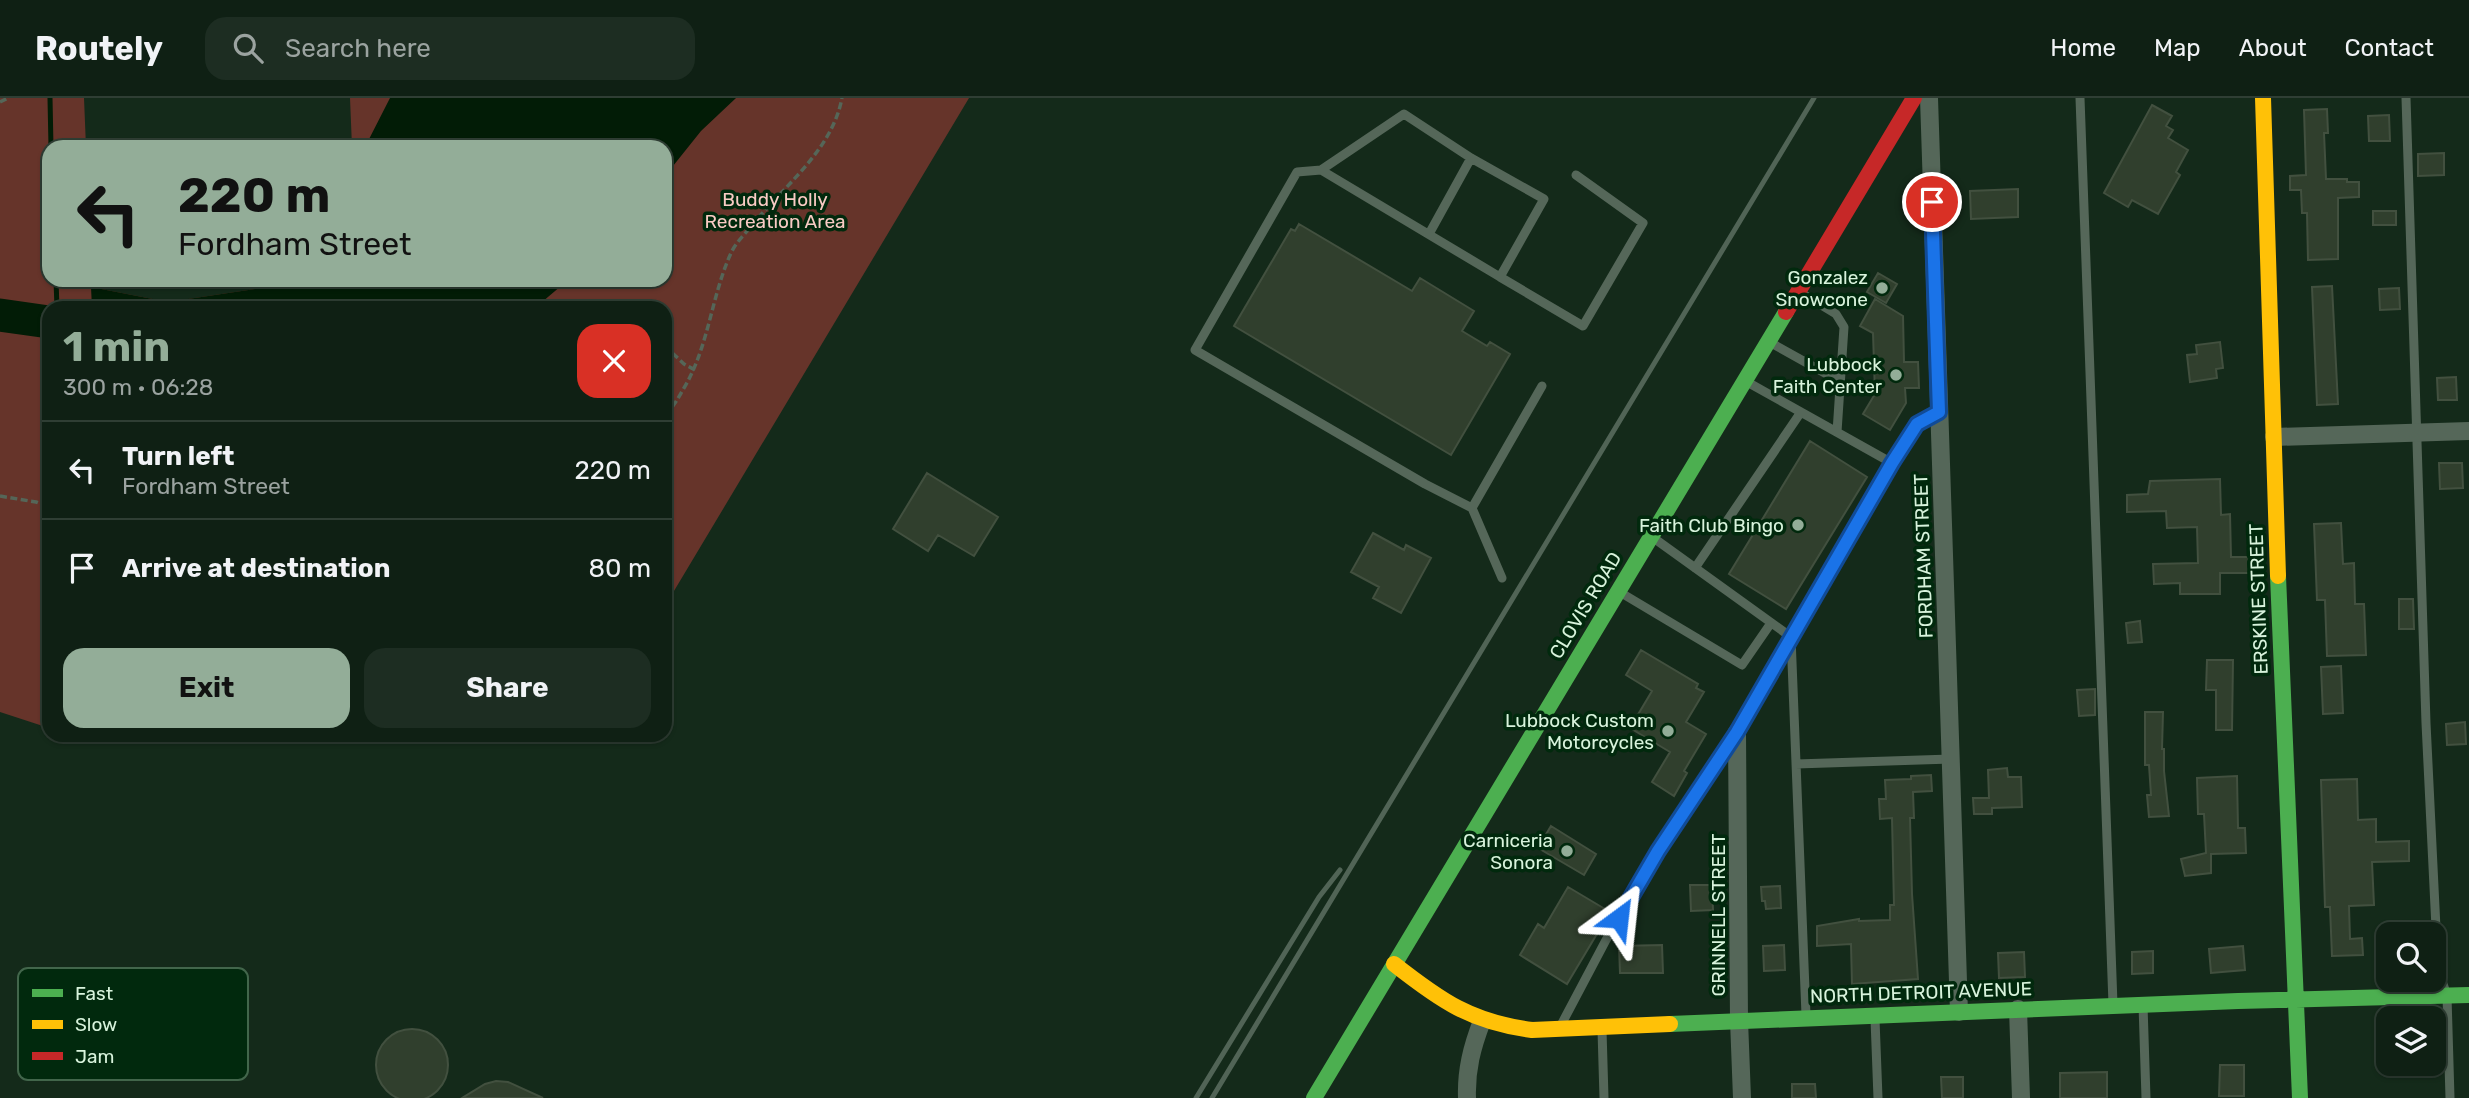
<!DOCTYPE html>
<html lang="en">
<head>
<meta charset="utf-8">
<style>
  body { margin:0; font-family:Rubik,sans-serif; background:#1d2d22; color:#f1f3f6; height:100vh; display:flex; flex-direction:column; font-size:26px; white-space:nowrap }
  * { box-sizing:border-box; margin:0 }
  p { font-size:23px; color:#9ba3a0 }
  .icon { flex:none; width:38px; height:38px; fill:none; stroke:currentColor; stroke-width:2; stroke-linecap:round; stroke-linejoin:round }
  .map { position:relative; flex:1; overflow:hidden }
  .panel { position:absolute; left:42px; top:203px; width:630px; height:441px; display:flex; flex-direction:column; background:#0f2014; border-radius:21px; box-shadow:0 2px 5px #0004,0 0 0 2px #2f3e34 }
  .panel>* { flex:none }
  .hud { position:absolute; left:42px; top:42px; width:630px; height:147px; border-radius:21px; box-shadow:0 2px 5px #0004,0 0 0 2px #2f3e34; background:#93ad98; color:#111; overflow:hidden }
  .controls { position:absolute; left:2376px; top:824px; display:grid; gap:14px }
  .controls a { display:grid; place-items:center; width:70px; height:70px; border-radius:14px; background:#0f2014; box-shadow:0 2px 5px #0004,0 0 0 2px #2f3e34; font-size:35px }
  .pin { position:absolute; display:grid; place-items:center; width:60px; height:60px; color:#fff; margin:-30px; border:4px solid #fff; border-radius:50%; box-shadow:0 2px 7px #0007 }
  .me { position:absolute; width:77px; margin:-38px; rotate:30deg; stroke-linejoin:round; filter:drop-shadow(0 0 5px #0008) }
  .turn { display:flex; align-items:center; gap:24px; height:147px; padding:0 21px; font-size:32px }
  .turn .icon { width:91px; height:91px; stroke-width:2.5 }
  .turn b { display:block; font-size:49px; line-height:60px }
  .round { display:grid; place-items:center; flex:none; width:74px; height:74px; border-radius:21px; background:#1d2d22 }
  .overview { display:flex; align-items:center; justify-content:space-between; height:119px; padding:0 21px }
  h1 { font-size:42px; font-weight:700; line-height:52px; color:#93ad98 }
  .cta { display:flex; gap:14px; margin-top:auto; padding:14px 21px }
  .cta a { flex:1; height:80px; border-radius:21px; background:#93ad98; color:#111; font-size:28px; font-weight:700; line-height:80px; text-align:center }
  .cta a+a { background:#1d2d22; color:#f1f3f6 }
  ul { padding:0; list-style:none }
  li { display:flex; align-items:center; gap:21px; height:98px; padding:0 21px; border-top:2px solid #2f3e34 }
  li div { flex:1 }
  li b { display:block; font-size:26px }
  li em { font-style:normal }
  header { display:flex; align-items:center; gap:42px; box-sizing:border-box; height:98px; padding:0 35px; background:#0f2014; border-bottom:2px solid #2f3e34 }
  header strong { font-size:33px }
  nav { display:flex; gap:38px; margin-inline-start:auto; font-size:24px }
  .search { width:490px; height:63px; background:#1d2d22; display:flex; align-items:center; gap:18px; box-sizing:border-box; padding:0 24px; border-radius:21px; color:#9ba3a0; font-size:26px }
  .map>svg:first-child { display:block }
  .green { fill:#66342a }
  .water { fill:#021c06 }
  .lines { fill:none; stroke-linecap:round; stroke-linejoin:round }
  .stream { stroke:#021c06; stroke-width:5 }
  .river { stroke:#021c06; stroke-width:33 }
  .building { fill:#303f2d; stroke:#42503f; stroke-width:2 }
  .path { stroke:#556658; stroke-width:3.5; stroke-dasharray:7 3.5; stroke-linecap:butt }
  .lane { stroke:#556759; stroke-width:9 }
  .street { stroke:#556759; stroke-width:18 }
  .fast { stroke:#4caf50; stroke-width:16 }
  .slow { stroke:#ffc107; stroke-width:16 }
  .jam { stroke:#c62828; stroke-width:16 }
  .rail { stroke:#516456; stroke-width:5 }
  .route-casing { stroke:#114b97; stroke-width:18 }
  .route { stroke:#1a73e8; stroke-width:12 }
  .poi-dot { fill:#93ad98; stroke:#01290d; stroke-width:2.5 }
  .labels { text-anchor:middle; stroke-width:7; stroke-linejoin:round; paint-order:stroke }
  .park-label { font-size:19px; fill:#f9cbc4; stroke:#01290d }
  .poi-label { font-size:19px; fill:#d8f3dc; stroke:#01290d; text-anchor:end }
  .street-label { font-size:19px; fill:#d8f3dc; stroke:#01290d }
  .key { fill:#01290d; stroke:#42664b; stroke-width:2 }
  .key-label { font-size:19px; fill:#d8f3dc }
</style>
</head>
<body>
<header>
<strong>Routely</strong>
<div class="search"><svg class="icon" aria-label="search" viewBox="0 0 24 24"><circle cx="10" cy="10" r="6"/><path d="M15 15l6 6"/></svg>Search here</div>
<nav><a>Home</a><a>Map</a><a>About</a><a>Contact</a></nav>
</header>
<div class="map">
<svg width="2469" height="1000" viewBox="0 0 2469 1000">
  <rect width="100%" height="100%" fill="#142a1a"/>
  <path class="green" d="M 0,0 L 84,0 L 86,49 L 49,49 L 49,182 L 91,182 L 91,189 L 168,204 L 255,191 L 266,182 L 665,182 L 665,49 L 352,49 L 350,0 L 969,0 L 665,508 L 665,210 L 49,210 L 49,630 L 0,614 Z"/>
  <path class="water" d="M 390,0 L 736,0 L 701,33 L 665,78 L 665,49 L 365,49 Z
    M 266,182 L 568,182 L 535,210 L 92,210 L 91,189 L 168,204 L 255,191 Z"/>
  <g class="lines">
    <path class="stream" d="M 50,0 L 51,49
      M 56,182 L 57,210"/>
    <path class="river" d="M 0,217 L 49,224"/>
  </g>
  <path class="building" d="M 2152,7 L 2172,18 L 2166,28 L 2173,32 L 2168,40 L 2188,52 L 2176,74 L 2180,77 L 2158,116 L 2132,102 L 2128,109 L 2104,95 Z
    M 2327,11 L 2328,35 L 2324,35 L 2326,81 L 2347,81 L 2347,84 L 2359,84 L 2359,99 L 2338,100 L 2338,161 L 2308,162 L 2307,115 L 2302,115 L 2301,92 L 2290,92 L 2290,78 L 2306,77 L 2304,12 Z
    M 2389,17 L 2390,43 L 2369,43 L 2368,18 Z
    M 2444,55 L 2444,77 L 2418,78 L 2418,56 Z
    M 2018,91 L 2018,119 L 1971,121 L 1970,93 Z
    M 2373,113 L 2396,113 L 2396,127 L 2373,127 Z
    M 1299,126 L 1412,193 L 1420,180 L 1474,213 L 1462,233 L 1487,248 L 1490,244 L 1510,256 L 1451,357 L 1234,228 L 1291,131 L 1295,133 Z
    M 1878,175 L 1897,186 L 1886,205 L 1867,194 Z
    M 2332,188 L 2338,306 L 2317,307 L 2312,189 Z
    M 2399,190 L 2400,211 L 2380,212 L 2379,191 Z
    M 1875,201 L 1903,218 L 1904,264 L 1918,264 L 1919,290 L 1905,290 L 1906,305 L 1890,332 L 1863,316 L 1875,296 L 1873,235 L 1860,228 Z
    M 2220,244 L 2223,270 L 2216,271 L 2217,280 L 2190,284 L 2187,257 L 2197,256 L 2196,247 Z
    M 2456,279 L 2457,302 L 2438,302 L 2437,280 Z
    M 1810,343 L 1867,379 L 1786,511 L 1729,476 Z
    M 2439,365 L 2462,365 L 2463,390 L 2440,391 Z
    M 927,375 L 998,419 L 974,458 L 938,437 L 928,453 L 893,431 Z
    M 2220,381 L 2221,417 L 2230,416 L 2231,459 L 2249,459 L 2249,475 L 2220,475 L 2220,496 L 2180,496 L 2180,485 L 2154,486 L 2153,466 L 2198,465 L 2197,429 L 2167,430 L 2166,413 L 2127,414 L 2127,397 L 2148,396 L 2150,383 Z
    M 2341,425 L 2343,466 L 2354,465 L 2355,506 L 2364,506 L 2366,557 L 2327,558 L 2325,502 L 2317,502 L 2314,426 Z
    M 1373,435 L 1404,452 L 1406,447 L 1431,460 L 1401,515 L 1373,500 L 1379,489 L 1351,474 Z
    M 2399,501 L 2413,501 L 2414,531 L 2399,531 Z
    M 2140,523 L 2142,544 L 2128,545 L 2126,525 Z
    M 1641,552 L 1698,586 L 1696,590 L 1704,594 L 1686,624 L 1706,636 L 1684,673 L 1687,675 L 1674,698 L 1652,684 L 1670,654 L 1630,630 L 1652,593 L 1626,577 Z
    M 2207,562 L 2233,562 L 2232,632 L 2216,632 L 2216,592 L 2206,592 Z
    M 2341,568 L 2343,615 L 2323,616 L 2321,569 Z
    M 2095,591 L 2095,617 L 2079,618 L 2077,592 Z
    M 2145,614 L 2163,614 L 2162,651 L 2164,651 L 2164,673 L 2169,718 L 2149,719 L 2147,697 L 2151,697 L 2149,667 L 2145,667 Z
    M 2465,624 L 2466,646 L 2447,647 L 2446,626 Z
    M 2007,670 L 2008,679 L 2021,679 L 2022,709 L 1992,710 L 1992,716 L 1974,716 L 1973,700 L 1989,700 L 1988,672 Z
    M 1931,677 L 1932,693 L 1913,694 L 1914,720 L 1910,720 L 1912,796 L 1918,881 L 1852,886 L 1851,846 L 1817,848 L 1817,828 L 1859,821 L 1859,823 L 1890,822 L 1890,807 L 1894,807 L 1892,720 L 1880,721 L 1879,701 L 1886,701 L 1885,682 L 1911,681 L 1911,678 Z
    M 2237,678 L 2238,730 L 2245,730 L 2246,755 L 2211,756 L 2211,775 L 2185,778 L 2181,761 L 2206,755 L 2204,716 L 2198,716 L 2197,680 Z
    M 2357,681 L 2358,722 L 2376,721 L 2376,744 L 2409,743 L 2409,763 L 2372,764 L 2374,807 L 2349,808 L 2350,841 L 2362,840 L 2363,857 L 2332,858 L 2330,809 L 2325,809 L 2321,682 Z
    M 1551,728 L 1596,756 L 1584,777 L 1538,750 Z
    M 1690,787 L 1712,787 L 1713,812 L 1691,813 Z
    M 1780,788 L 1781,810 L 1766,811 L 1765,803 L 1762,803 L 1761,789 Z
    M 1568,789 L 1610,814 L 1567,886 L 1520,857 L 1538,826 L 1544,830 Z
    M 1662,847 L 1663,875 L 1620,875 L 1619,848 Z
    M 1784,847 L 1785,872 L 1764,873 L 1763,848 Z
    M 2243,848 L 2245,872 L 2211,875 L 2209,851 Z
    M 2153,853 L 2153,875 L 2132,876 L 2132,854 Z
    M 2024,854 L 2025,879 L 1999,880 L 1998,855 Z
    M376 967a36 36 0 1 1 72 0a36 36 0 1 1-72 0Z
    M 2220,967 L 2244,967 L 2244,998 L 2219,998 Z
    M 2107,974 L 2107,1000 L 2060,1000 L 2060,975 Z
    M 1941,979 L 1963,979 L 1963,1000 L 1942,1000 Z
    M 496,983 L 508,984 L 543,1000 L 462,1000 L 485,986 Z
    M 1792,986 L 1815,986 L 1816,1000 L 1792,1000 Z"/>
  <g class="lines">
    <path class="path" d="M 0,4 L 8,0
      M 665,248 L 684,266 L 695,272
      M 665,316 C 674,309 678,300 684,290 C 709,248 711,199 731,155 C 736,144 747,134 754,125 C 786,86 832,52 842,0
      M 0,398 L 36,404 L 49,409"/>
    <path class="lane" d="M 2080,0 L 2113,906
      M 2406,0 L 2426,625 L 2438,871 L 2447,898 L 2450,1000
      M 1321,72 L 1500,179 L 1544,101 L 1471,60 L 1404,16 L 1321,72 L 1297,74 L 1195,252 L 1425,386 L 1472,410
      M 1429,136 L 1471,60
      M 1500,179 L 1583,228 L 1643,125 L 1576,77
      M 1803,196 L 1836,216 L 1844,229 L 1837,334
      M 1773,246 L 1841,284
      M 1749,285 L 1892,365 L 1917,326 L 1939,314
      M 1655,441 L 1791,539 L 1892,365
      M 1695,470 L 1801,314
      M 1502,480 L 1472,410 L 1542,288
      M 1623,496 L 1742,567 L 1771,525
      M 1796,666 L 1951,661
      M 2143,907 L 2146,1000
      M 1875,921 L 1878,1000
      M 1560,929 L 1606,842 L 1658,753 L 1737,634 L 1791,539 L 1806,917
      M 1602,932 L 1604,1000"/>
    <path class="street" d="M 1929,0 L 1959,914
      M 2274,339 L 2469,333
      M 1737,634 L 1739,922 L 1742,1000
      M 2018,911 L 2021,1000
      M 1467,1000 C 1466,972 1472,949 1482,923"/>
    <path class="fast" d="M 2278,478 L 2300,1000
      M 1670,926 L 2238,903 L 2469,897
      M 1314,1000 L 1786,214"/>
    <path class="slow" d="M 2263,0 L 2278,478
      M 1394,866 C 1441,903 1471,924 1532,932 L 1670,926"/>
    <path class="jam" d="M 1786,214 L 1914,0"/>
    <path class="rail" d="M 1196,1000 L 1319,799 L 1340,772
      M 1212,1000 L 1814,0"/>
  </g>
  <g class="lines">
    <defs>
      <path id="route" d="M 1619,820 L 1658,753 L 1737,634 L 1892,365 L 1917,326 L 1939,314 L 1932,104"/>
    </defs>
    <use href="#route" class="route-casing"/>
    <use href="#route" class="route"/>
  </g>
  <g class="poi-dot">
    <circle cx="1882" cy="190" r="7"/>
    <circle cx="1896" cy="277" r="7"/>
    <circle cx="1798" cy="427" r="7"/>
    <circle cx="1668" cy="633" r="7"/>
    <circle cx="1567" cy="753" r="7"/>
  </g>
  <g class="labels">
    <g class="park-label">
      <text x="775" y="108">Buddy Holly<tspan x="775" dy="22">Recreation Area</tspan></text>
    </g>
    <g class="poi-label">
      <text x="1868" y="186">Gonzalez<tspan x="1868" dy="22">Snowcone</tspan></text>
      <text x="1882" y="273">Lubbock<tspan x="1882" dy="22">Faith Center</tspan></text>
      <text x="1784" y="434">Faith Club Bingo</text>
      <text x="1654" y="629">Lubbock Custom<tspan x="1654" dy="22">Motorcycles</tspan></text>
      <text x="1553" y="749">Carniceria<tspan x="1553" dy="22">Sonora</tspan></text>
    </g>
    <g class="street-label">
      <text transform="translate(1923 458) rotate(-92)" y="7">FORDHAM STREET</text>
      <text transform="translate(2258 501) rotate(-92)" y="7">ERSKINE STREET</text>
      <text transform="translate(1585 507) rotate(-59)" y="7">CLOVIS ROAD</text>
      <text transform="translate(1718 817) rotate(-90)" y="7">GRINNELL STREET</text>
      <text transform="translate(1921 894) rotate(-2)" y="7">NORTH DETROIT AVENUE</text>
    </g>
  </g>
  <rect x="18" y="870" width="230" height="112" rx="10" class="key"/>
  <rect x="32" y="891" width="31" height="8" fill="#4caf50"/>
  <rect x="32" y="922" width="31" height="9" fill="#ffc107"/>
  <rect x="32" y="954" width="31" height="8" fill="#c62828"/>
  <g class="key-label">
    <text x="75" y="902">Fast</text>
    <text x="75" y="933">Slow</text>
    <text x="75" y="965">Jam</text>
  </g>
</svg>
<div class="controls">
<a><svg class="icon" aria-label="search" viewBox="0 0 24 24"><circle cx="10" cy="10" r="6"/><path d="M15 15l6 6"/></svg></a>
<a><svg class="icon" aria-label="layers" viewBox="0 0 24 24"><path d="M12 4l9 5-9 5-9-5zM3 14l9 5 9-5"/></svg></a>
</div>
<div class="pin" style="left:1932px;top:104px;background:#d93025"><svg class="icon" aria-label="arrive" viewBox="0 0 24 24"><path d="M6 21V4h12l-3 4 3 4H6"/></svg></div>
<svg class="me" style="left:1619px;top:820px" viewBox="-20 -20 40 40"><path d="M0-17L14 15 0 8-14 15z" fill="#1a73e8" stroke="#fff" stroke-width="4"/></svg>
<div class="hud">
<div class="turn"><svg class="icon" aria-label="left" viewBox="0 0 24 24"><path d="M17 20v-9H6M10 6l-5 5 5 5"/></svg><div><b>220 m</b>Fordham Street</div></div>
</div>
<section class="panel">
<div class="overview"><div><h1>1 min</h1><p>300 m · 06:28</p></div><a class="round" style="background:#d93025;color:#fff"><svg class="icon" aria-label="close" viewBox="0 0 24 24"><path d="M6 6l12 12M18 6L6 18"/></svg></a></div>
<ul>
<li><svg class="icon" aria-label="left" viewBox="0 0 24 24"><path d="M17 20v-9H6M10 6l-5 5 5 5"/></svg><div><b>Turn left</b><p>Fordham Street</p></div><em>220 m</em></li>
<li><svg class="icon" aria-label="arrive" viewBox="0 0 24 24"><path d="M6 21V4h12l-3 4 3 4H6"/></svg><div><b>Arrive at destination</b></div><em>80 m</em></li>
</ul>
<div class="cta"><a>Exit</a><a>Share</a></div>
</section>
</div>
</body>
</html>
